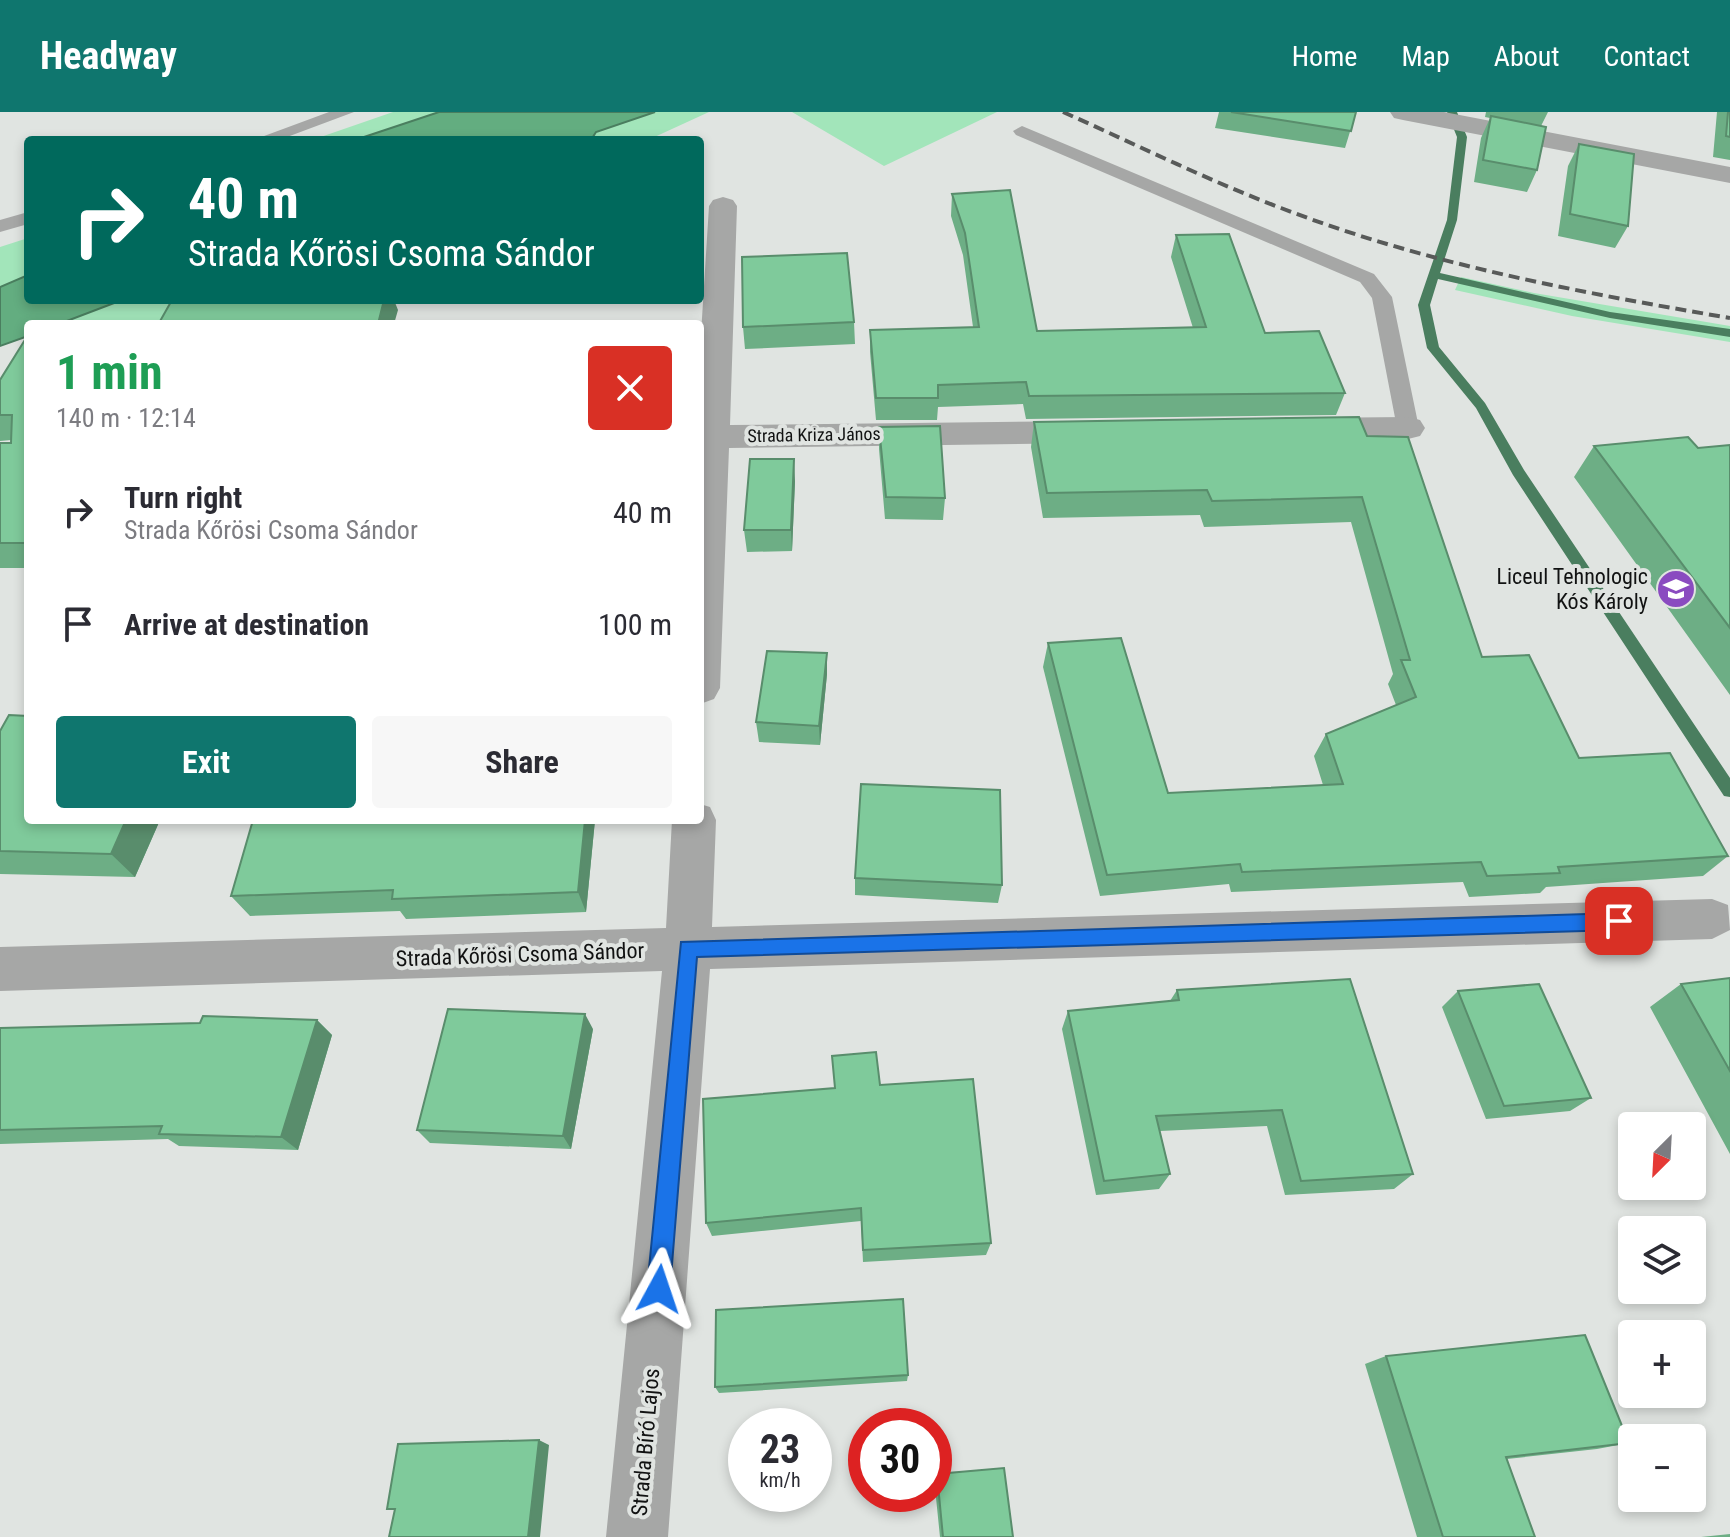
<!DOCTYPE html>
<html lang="en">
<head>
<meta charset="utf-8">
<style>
  body { margin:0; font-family:"Roboto Condensed",sans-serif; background:#f7f7f7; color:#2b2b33; height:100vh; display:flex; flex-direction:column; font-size:30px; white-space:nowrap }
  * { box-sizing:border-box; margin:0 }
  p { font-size:26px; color:#7c7c81 }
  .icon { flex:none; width:44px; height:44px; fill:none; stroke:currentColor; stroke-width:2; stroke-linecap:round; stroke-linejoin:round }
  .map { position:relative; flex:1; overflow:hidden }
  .side { position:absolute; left:24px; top:208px; width:680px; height:504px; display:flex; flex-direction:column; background:#fff; border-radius:8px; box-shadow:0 4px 12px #0003 }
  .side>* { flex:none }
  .guide { position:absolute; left:24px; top:24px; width:680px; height:168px; border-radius:8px; box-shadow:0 4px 12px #0003; background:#00695c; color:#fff; overflow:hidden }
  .needle { width:52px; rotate:204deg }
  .fabs { position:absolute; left:1618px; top:1000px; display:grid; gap:16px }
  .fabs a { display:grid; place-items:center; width:88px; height:88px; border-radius:8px; background:#fff; box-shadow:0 4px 12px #0003; font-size:40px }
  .speed { position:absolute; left:728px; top:1296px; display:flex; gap:16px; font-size:40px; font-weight:700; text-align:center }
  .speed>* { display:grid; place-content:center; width:104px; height:104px; border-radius:50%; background:#fff; box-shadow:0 4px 12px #0003; line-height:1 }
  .speed small { font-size:20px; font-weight:400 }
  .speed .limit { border:12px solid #d22; background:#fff; color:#111 }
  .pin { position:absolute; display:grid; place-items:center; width:68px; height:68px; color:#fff; margin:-34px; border-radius:16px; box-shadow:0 4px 12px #0006 }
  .me { position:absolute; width:88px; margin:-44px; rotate:5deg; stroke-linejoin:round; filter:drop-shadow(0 0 6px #0008) }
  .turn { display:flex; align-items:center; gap:28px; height:168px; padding:0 32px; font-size:36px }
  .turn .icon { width:104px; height:104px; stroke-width:2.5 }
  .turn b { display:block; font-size:56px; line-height:68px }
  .round { display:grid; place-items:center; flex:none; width:84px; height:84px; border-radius:8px; background:#f7f7f7 }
  .summary { display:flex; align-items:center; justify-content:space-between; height:136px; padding:0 32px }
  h1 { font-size:48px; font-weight:700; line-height:60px; color:#1e9e55 }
  .action { display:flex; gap:16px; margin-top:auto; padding:16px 32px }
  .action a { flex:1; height:92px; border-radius:8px; background:#0f766e; color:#fff; font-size:32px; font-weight:700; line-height:92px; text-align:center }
  .action a+a { background:#f7f7f7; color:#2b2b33 }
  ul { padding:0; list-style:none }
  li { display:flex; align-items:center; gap:24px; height:112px; padding:0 32px }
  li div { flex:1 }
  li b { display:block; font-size:30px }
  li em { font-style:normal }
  header { display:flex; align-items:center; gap:48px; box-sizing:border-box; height:112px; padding:0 40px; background:#0f766e; color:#fff }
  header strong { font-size:38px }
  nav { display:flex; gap:44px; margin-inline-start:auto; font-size:28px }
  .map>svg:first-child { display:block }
  .green { fill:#a2e5ba }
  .water { fill:#63ad80; stroke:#4a7e5f; stroke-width:2 }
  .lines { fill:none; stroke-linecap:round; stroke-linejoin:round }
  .stream { fill:#4a7e5f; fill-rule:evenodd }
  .service { fill:#a6a7a6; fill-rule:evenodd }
  .minor { fill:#a6a7a6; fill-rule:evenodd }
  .rail { stroke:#585a59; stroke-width:4; stroke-dasharray:11 6; stroke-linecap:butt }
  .wall { fill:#6dae85 }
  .shaded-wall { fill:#598d6c }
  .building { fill:#7fca9b; stroke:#598d6c; stroke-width:2 }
  .route { fill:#1a73e8; stroke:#114b97; stroke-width:2 }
  .labels { text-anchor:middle; stroke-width:8; stroke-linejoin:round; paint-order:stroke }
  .far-street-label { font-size:18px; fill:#111212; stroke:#e0e4e1 }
  .poi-label { font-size:22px; fill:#111212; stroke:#e0e4e1; text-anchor:end }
  .street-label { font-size:22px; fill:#111212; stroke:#e0e4e1 }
</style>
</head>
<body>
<header>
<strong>Headway</strong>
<nav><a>Home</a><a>Map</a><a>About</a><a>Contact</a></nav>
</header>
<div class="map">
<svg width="1730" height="1425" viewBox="0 0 1730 1425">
  <rect width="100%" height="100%" fill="#e0e4e1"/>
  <path class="green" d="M 393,0 L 439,0 L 355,28 L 312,28 Z
    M 655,0 L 709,0 L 648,28 L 591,28 L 596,20 Z
    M 792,0 L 997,0 L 884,54 Z
    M 28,126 L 28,163 L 0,175 L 0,135 Z
    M 1461,165 L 1534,181 L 1730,214 L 1730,230 L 1572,204 L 1455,178 Z
    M 122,188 L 214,188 L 149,212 L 59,212 Z"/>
  <path class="water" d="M 439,0 L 655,0 L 596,20 L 591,28 L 355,28 Z
    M 28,163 L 28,188 L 122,188 L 59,212 L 28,212 L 28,224 L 0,234 L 0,175 Z"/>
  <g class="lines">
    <path class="stream" d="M 1447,0 L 1457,0 L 1467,25 L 1457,108 L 1440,161 L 1610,200 L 1730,217 L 1730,225 L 1610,206 L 1438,167 L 1430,193 L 1439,235 L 1485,291 L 1524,358 L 1730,666 L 1730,685 L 1724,684 L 1513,363 L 1476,296 L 1427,236 L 1418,193 L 1447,108 L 1457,25 Z"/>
    <path class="service" d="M 329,0 L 354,0 L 279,28 L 253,28 Z
      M 1022,14 L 1374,162 L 1392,185 L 1419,316 L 1416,321 L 1400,321 L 1397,316 L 1372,186 L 1360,170 L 1016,23 L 1013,19 Z
      M 28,100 L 28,112 L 0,120 L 0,108 Z"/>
    <path class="minor" d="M 1390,0 L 1444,0 L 1730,55 L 1730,71 L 1403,8 L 1394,6 Z
      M 723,85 L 733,88 L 737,94 L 730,313 L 1094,309 L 1106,312 L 1111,320 L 1106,328 L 1094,331 L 729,336 L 720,576 L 714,587 L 700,592 L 700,238 L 709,94 L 713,88 Z
      M 1408,305 L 1420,308 L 1425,316 L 1420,324 L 1408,327 L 1302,328 L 1290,325 L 1285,317 L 1290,309 L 1302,306 Z
      M 700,692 L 710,695 L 716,708 L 712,815 L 1712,787 L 1728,793 L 1730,818 L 1712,827 L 710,857 L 668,1425 L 606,1425 L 662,859 L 0,879 L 0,835 L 666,816 L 672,708 L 700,708 Z"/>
    <path class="rail" d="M 1063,0 C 1135,32 1207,68 1281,96 C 1426,152 1577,180 1730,206"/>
  </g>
  <path class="wall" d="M 1219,0 L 1356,0 L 1345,36 L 1215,16 Z
    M 1486,0 L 1548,0 L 1541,14 L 1537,58 L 1527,80 L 1474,70 L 1481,26 L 1490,6 L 1485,5 Z
    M 1717,0 L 1730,0 L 1730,48 L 1713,45 Z
    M 1579,32 L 1628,114 L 1615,136 L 1558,124 L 1568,54 Z
    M 952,82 L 1037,219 L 1193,216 L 1171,145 L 1176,123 L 1265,221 L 1345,281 L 1336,303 L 1026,307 L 1023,292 L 938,295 L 937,308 L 876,308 L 870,240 L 870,218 L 973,215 L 963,143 L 951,104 Z
    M 854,210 L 855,232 L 745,237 L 743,215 Z
    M 28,223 L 28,456 L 0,456 L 0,331 L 11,331 L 11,328 L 0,329 L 0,268 Z
    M 1034,310 L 1367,324 L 1482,545 L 1579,646 L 1728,744 L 1703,764 L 1546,775 L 1540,781 L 1469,785 L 1463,770 L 1231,780 L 1229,772 L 1100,784 L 1043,555 L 1048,531 L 1168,681 L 1323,673 L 1314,644 L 1326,622 L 1396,593 L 1388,572 L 1393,562 L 1351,410 L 1204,415 L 1200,403 L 1043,406 L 1031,335 Z
    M 879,315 L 945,386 L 943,408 L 885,407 L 879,337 Z
    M 1730,333 L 1730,583 L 1574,365 L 1594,334 L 1698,336 Z
    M 795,369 L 792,439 L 747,440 L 744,418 Z
    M 827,541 L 827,562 L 820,633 L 759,630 L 756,610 Z
    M 0,619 L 28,708 L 160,708 L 135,765 L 0,762 Z
    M 253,708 L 595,708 L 586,800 L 406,807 L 400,799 L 250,804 L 231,784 Z
    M 855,766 L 1002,773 L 998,791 L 855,783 Z
    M 1730,866 L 1730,1042 L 1650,895 L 1681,872 Z
    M 1177,878 L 1413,1062 L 1394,1077 L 1285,1083 L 1267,1014 L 1160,1019 L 1170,1062 L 1159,1077 L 1096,1083 L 1062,917 L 1068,899 L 1170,889 Z
    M 1458,879 L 1591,986 L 1570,999 L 1486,1007 L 1442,895 Z
    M 317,908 L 332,923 L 298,1038 L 179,1034 L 168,1027 L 0,1032 L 0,916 Z
    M 593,917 L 571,1037 L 430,1031 L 417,1018 Z
    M 880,973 L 991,1131 L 986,1143 L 863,1150 L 861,1109 L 712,1124 L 706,1111 Z
    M 1386,1244 L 1629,1331 L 1597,1337 L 1507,1347 L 1535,1425 L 1417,1425 L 1365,1252 Z
    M 908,1263 L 907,1269 L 719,1281 L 715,1275 Z
    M 937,1362 L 1013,1425 L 940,1425 L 934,1366 Z
    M 1730,1422 L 1730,1425 L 1701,1425 Z"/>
  <path class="shaded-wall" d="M 384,188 L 394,188 L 398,198 L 394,212 L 378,212 Z
    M 794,347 L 795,369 L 792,439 L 791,418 Z
    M 827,541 L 827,562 L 820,633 L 819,614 Z
    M 126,708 L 160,708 L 135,765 L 111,742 Z
    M 585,708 L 595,708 L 586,800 L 578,780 Z
    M 585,902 L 593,917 L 571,1037 L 563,1024 Z
    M 317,908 L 332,923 L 298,1038 L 281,1025 Z
    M 539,1328 L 549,1333 L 540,1425 L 528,1425 Z"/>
  <path class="building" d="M 1231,0 L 1356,0 L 1351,19 Z
    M 1728,0 L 1730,0 L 1730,25 L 1726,24 Z
    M 1491,4 L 1546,15 L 1537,58 L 1483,48 Z
    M 1579,32 L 1634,42 L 1628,114 L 1570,102 Z
    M 1010,78 L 1037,219 L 1206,215 L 1176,123 L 1229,122 L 1265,221 L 1319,219 L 1345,281 L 1029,284 L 1026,270 L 938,273 L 938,286 L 876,286 L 870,218 L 979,215 L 965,121 L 952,82 Z
    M 847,141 L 854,210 L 743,215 L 742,145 Z
    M 172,188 L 384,188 L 378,212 L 75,212 L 159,211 Z
    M 28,223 L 28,431 L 0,431 L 0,331 L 11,331 L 12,303 L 0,303 L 0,268 Z
    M 1359,305 L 1367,324 L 1408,325 L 1482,545 L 1529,543 L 1579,646 L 1670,641 L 1728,744 L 1558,755 L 1560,761 L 1487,764 L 1481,750 L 1242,760 L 1240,752 L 1107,763 L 1048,531 L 1121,526 L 1168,681 L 1343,672 L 1326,622 L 1416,585 L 1401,548 L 1410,548 L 1362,385 L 1212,389 L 1207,378 L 1047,381 L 1034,310 Z
    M 940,314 L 945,386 L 886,385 L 879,315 Z
    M 1688,325 L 1698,336 L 1730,333 L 1730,516 L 1594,334 Z
    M 750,347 L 794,347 L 791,418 L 744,418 Z
    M 767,539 L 827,541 L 819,614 L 756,610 Z
    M 9,603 L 28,604 L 28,708 L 126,708 L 111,742 L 0,739 L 0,619 Z
    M 861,672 L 1000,678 L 1002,773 L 855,766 Z
    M 253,708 L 585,708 L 578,780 L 392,787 L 393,778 L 231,784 Z
    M 1730,866 L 1730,959 L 1681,872 Z
    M 1350,867 L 1413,1062 L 1301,1069 L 1282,998 L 1156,1004 L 1170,1062 L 1104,1069 L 1068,899 L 1179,888 L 1177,878 Z
    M 1539,872 L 1591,986 L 1504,994 L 1458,879 Z
    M 448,897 L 585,902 L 563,1024 L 417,1018 Z
    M 203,904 L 317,908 L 281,1025 L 159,1022 L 162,1014 L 0,1018 L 0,916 L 200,911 Z
    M 876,940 L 880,973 L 973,967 L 991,1131 L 863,1138 L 861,1096 L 706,1111 L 703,987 L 835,976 L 832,944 Z
    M 903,1187 L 908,1263 L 715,1275 L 716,1198 Z
    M 1585,1223 L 1629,1331 L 1506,1345 L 1535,1425 L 1443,1425 L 1386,1244 Z
    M 539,1328 L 528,1425 L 389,1425 L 395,1397 L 387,1397 L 398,1332 Z
    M 1004,1356 L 1013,1425 L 943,1425 L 937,1362 Z"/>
  <path class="route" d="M 1619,801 L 1628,809 L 1619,818 L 697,845 L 670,1177 L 667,1185 L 659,1189 L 650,1185 L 647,1177 L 681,830 Z"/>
  <defs>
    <symbol id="school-disc" viewBox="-11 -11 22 22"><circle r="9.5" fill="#8a4bc0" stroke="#e0e4e1"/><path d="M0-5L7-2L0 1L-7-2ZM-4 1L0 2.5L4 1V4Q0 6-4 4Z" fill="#fff"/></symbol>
  </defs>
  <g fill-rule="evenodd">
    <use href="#school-disc" x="1654" y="455" width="44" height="44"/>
  </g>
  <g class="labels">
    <g class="far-street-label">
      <text transform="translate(814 323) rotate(-1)" y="6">Strada Kriza János</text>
    </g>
    <g class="poi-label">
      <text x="1648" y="472">Liceul Tehnologic<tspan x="1648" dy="25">Kós Károly</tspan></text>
    </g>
    <g class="street-label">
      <text transform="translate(520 842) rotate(-2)" y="8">Strada Kőrösi Csoma Sándor</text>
      <text transform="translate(645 1330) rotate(-85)" y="8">Strada Bíró Lajos</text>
    </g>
  </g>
</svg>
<div class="fabs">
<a><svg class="needle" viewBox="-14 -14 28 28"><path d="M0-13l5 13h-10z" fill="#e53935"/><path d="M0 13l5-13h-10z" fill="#7c7c81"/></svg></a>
<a><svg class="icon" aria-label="layers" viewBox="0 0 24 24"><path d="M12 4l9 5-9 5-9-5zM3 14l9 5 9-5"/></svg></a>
<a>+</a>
<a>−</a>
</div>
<div class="speed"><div>23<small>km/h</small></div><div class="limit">30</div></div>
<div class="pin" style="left:1619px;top:809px;background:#d93025"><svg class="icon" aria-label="arrive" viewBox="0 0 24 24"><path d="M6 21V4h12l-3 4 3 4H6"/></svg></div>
<svg class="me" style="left:659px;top:1177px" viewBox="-20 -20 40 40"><path d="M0-17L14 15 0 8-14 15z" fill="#1a73e8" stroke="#fff" stroke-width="4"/></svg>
<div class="guide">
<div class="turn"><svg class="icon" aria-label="right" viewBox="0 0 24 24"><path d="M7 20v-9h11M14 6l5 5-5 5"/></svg><div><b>40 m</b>Strada Kőrösi Csoma Sándor</div></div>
</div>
<section class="side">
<div class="summary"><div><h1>1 min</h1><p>140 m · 12:14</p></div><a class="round" style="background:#d93025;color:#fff"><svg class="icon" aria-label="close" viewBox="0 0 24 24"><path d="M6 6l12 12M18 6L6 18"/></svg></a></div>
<ul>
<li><svg class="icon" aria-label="right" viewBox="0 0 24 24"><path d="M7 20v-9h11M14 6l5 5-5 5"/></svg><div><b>Turn right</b><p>Strada Kőrösi Csoma Sándor</p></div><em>40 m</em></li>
<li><svg class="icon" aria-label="arrive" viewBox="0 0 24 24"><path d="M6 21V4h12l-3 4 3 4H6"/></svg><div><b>Arrive at destination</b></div><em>100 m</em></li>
</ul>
<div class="action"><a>Exit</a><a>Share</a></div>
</section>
</div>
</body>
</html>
